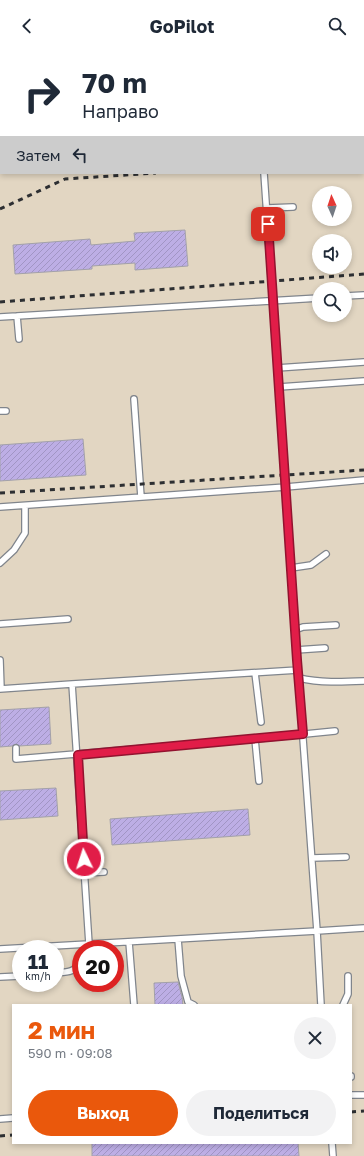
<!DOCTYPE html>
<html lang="ru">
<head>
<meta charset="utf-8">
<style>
  body { margin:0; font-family:"Golos Text",sans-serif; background:#f2f2f3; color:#1f2937; height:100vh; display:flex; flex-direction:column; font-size:15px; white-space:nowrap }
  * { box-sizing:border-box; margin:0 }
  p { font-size:13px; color:#747a83 }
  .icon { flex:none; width:22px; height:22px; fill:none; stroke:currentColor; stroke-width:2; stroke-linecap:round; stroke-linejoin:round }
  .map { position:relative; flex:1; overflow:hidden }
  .drawer { position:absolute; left:12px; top:952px; width:340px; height:140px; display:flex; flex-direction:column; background:#fff; border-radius:0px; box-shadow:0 2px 6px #0003 }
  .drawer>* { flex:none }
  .banner { position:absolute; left:0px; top:0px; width:364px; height:122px; box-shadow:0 2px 6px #0003; background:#fff; color:#1f2937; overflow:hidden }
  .needle { width:26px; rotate:357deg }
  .buttons { position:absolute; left:312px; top:134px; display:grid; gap:8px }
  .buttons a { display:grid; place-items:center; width:40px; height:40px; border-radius:50%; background:#fff; box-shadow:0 2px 6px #0003; font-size:20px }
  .speed { position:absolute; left:12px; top:888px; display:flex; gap:8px; font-size:20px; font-weight:700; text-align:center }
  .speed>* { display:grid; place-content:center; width:52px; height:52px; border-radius:50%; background:#fff; box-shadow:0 2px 6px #0003; line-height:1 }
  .speed small { font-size:10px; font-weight:400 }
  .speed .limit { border:6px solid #d22; background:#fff; color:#111 }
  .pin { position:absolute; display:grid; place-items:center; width:34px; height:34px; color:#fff; margin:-17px; border-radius:8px; box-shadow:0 2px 6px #0006 }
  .me { position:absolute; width:44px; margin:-22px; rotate:356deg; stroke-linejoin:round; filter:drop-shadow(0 0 3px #0008) }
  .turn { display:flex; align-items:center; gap:14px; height:84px; padding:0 16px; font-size:18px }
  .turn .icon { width:52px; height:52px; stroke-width:2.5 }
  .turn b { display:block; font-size:28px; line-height:34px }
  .then { display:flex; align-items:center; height:38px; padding:0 16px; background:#0003; gap:8px; font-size:15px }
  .round { display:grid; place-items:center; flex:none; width:42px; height:42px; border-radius:21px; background:#f2f2f3 }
  .head { display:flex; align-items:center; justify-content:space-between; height:68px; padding:0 16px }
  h1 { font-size:24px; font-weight:700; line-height:30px; color:#ea580c }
  .primary-button { display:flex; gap:8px; margin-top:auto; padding:8px 16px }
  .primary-button a { flex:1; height:46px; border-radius:24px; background:#ea580c; color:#fff; font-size:16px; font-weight:700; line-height:46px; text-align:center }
  .primary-button a+a { background:#f2f2f3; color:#1f2937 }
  header { display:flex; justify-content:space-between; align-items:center; height:52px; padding:0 16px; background:#fff; font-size:18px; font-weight:700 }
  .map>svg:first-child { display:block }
  .industrial { fill:#e2d6c2; fill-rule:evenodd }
  .building { fill:url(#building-hatch); stroke:#a3a1a9 }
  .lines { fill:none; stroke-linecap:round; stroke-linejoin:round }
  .service-casing { stroke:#80858c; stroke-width:8 }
  .service { stroke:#fff; stroke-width:5.5 }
  .rail { stroke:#2d2f32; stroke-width:3; stroke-dasharray:5 5; stroke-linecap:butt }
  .route-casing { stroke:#92132f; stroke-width:10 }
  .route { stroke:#e11d48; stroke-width:7 }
</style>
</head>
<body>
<header><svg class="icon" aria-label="back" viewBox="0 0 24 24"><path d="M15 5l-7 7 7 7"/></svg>GoPilot<svg class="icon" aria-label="search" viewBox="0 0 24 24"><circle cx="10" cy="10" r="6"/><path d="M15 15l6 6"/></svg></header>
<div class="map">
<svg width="364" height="1104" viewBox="0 0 364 1104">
  <defs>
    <pattern id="building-hatch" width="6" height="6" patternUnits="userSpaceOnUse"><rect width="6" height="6" fill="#bdaee5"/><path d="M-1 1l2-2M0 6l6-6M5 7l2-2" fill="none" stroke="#a195c4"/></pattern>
  </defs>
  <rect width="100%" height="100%" fill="#dce2e9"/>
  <path class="industrial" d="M 0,0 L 364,0 L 364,1104 L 0,1104 ZM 1,1 L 363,1 L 363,121 L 1,121 ZM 319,141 L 345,141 L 345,167 L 319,167 ZM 319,189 L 345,189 L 345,215 L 319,215 ZM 319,237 L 345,237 L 345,263 L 319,263 ZM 21,897 L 55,897 L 55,931 L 21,931 ZM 81,897 L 115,897 L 115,931 L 81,931 ZM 13,953 L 351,953 L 351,1091 L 13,1091 Z"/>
  <path class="building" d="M 185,178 L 188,214 L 135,218 L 135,211 L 92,214 L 92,217 L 15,222 L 13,193 L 90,187 L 91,193 L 135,189 L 134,181 Z
    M 83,387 L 86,423 L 0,429 L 0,393 Z
    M 49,655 L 51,692 L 19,694 L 16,692 L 12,694 L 0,695 L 0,658 Z
    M 56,736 L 58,764 L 0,768 L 0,739 Z
    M 248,757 L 250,783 L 112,793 L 110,767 Z
    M 178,930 L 182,945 L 183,953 L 155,953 L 154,931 Z
    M 92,1091 L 298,1091 L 299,1104 L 92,1104 Z"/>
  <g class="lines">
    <defs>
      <path id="service" d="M 26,0 L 26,1
        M 93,0 L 94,1
        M 256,0 L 256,1
        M 363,50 L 364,50
        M 264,121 L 298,618 L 317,879 L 321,953
        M 267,156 L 293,155
        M 345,244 L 364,243
        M 17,264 L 19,287
        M 0,265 L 319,246
        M 277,316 L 364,310
        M 279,335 L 364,329
        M 134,347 L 141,445
        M 0,359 L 6,359
        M 0,455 L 286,435 L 364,428
        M 0,511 L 14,498 L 25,481 L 25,454
        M 291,516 L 311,513 L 326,502
        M 0,572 L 68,567
        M 295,578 L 303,575 L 336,573
        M 296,598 L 325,596
        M 0,608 L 1,637
        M 255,621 L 261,670
        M 299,626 C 320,631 342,630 364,629
        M 72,632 L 89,892 L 88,897
        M 0,637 L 72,632 L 298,618
        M 255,687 L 259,729
        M 16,696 L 16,707 L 255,687 L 335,679
        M 312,806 L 346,805
        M 85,821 L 104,820
        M 178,887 L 181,924 L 188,950 L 194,953
        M 129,890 L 134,953
        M 0,897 L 317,879 L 364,876
        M 55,921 C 68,920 73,921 81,910
        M 0,925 L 21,924
        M 343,953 L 348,942 L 348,924
        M 351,1024 L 351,1025
        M 351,1043 L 364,1043
        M 0,1067 L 13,1066
        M 332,1091 L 333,1104"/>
    </defs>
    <use href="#service" class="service-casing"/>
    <use href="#service" class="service"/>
    <path class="rail" d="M 0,157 L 65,127 L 156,121
      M 0,250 L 364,222
      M 0,441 L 364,418
      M 351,1060 L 364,1059
      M 0,1084 L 13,1083"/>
  </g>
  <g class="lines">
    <defs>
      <path id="route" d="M 84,807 L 78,703 L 303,682 L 297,608 L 268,172"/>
    </defs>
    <use href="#route" class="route-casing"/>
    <use href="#route" class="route"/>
  </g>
</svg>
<div class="buttons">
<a><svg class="needle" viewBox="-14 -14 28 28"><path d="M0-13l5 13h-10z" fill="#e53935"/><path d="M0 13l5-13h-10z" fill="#747a83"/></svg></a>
<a><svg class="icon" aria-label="sound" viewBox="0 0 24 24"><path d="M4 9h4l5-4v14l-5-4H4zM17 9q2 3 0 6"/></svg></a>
<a><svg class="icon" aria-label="search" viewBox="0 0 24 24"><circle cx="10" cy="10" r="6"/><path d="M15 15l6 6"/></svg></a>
</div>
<div class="speed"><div>11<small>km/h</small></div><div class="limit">20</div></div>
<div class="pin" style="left:268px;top:172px;background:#d93025"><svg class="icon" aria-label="arrive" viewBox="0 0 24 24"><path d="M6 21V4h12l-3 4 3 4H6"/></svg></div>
<svg class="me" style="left:84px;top:807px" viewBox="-20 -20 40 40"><circle r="17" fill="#e11d48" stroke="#fff" stroke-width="3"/><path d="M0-11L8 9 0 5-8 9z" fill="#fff"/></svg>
<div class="banner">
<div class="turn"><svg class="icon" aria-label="right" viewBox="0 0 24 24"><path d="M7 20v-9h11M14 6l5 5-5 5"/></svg><div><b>70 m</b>Направо</div></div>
<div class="then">Затем<svg class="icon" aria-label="left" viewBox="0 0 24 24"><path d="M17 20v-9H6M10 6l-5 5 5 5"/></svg></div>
</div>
<section class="drawer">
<div class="head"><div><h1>2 мин</h1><p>590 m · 09:08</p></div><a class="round"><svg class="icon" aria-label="close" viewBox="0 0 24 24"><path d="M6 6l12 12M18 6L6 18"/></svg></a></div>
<div class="primary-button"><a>Выход</a><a>Поделиться</a></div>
</section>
</div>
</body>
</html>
